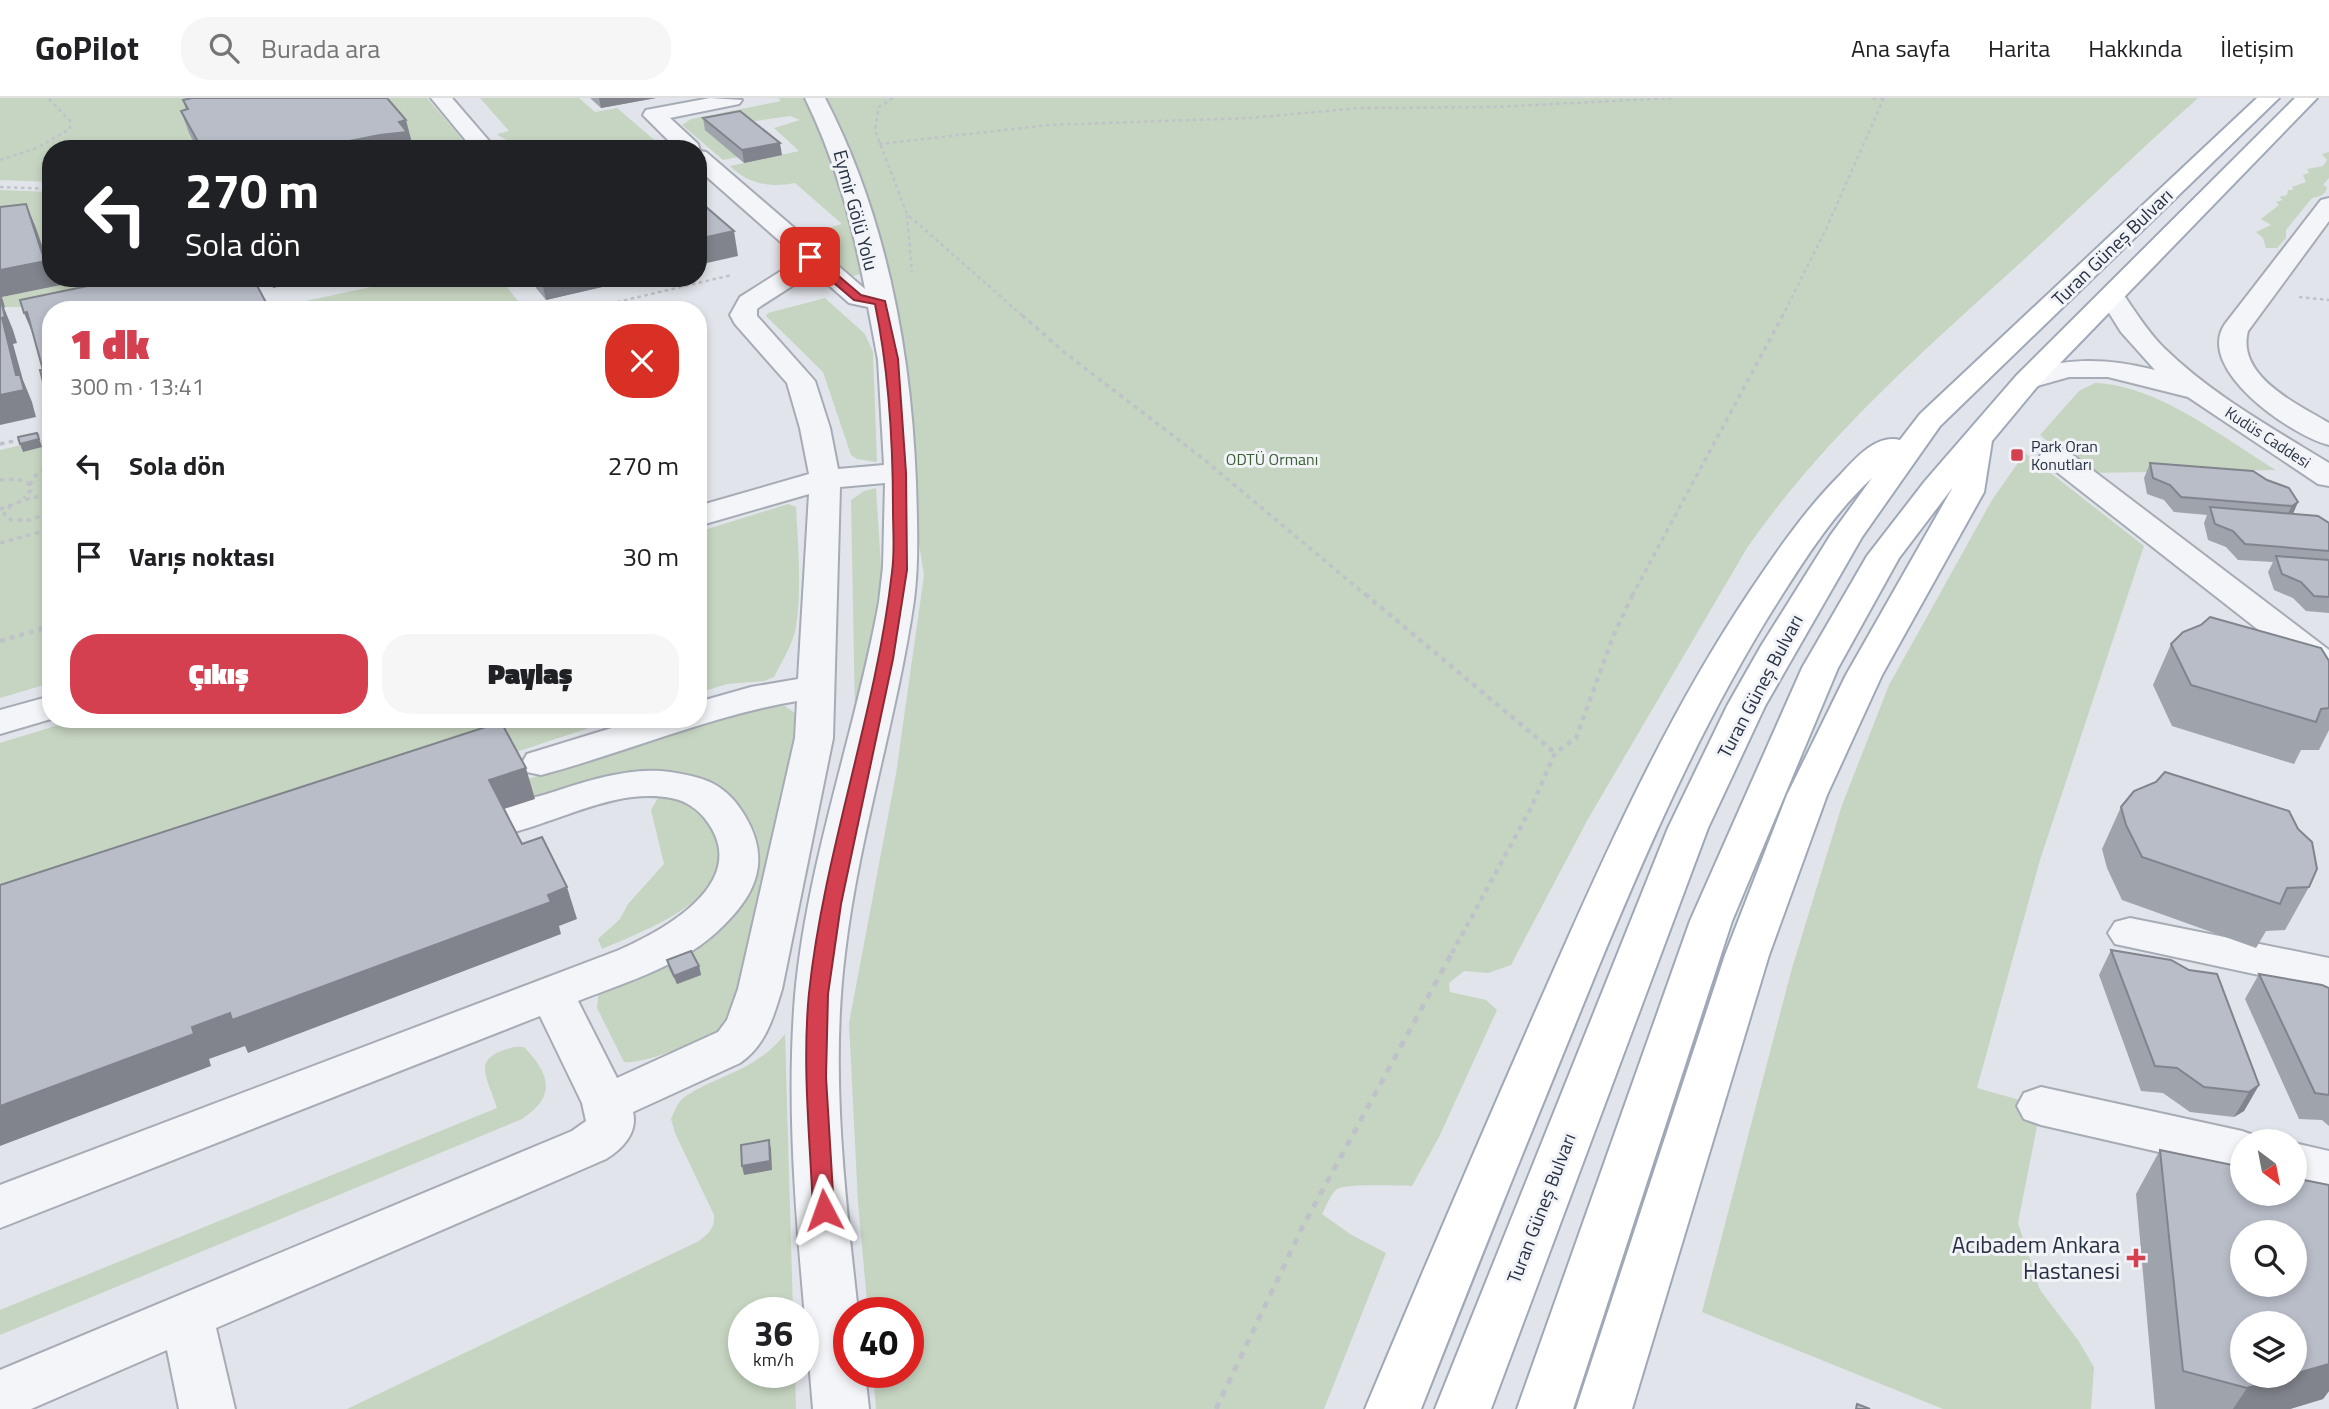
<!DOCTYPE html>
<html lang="tr">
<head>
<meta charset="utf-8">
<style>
  body { margin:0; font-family:"Titillium Web",sans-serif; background:#f6f6f6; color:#202124; height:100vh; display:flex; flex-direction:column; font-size:26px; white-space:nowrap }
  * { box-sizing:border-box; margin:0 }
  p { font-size:23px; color:#757577 }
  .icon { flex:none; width:38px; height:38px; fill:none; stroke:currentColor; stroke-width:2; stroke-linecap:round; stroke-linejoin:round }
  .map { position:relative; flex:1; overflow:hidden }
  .details { position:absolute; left:42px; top:203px; width:665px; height:427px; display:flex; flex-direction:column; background:#fff; border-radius:28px; box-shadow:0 4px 10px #0003 }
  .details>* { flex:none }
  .top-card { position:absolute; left:42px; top:42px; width:665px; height:147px; border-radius:28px; box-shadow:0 4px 10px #0003; background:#202124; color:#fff; overflow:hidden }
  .needle { width:46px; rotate:148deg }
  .tools { position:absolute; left:2230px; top:1031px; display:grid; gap:14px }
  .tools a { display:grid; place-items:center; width:77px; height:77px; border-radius:50%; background:#fff; box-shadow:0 4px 10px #0003; font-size:35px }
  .speed { position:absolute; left:728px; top:1199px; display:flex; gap:14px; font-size:35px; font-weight:700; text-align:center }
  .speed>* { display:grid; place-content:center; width:91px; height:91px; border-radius:50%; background:#fff; box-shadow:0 4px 10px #0003; line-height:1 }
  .speed small { font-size:18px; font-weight:400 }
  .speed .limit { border:10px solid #d22; background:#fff; color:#111 }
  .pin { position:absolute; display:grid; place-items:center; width:60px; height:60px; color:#fff; margin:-30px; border-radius:14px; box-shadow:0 4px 10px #0006 }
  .me { position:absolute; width:77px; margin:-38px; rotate:356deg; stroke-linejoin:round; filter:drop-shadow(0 0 5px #0008) }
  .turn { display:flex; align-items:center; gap:24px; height:147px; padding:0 28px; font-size:32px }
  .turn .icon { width:91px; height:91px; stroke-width:2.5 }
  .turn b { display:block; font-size:49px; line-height:60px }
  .round { display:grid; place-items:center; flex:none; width:74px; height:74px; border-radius:28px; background:#f6f6f6 }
  .head { display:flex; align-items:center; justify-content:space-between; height:119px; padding:0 28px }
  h1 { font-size:42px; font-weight:800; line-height:52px; color:#d54051 }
  .action { display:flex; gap:14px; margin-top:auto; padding:14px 28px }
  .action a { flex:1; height:80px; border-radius:28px; background:#d54051; color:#fff; font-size:28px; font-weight:800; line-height:80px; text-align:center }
  .action a+a { background:#f6f6f6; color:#202124 }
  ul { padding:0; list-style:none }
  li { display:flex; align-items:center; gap:21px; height:91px; padding:0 28px }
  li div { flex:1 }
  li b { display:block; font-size:26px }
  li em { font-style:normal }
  header { display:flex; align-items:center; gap:42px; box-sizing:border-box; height:98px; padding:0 35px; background:#fff; border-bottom:2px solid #e0e0e0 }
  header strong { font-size:33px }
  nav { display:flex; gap:38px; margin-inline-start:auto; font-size:24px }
  .search { width:490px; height:63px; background:#f6f6f6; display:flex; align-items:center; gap:18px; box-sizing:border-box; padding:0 24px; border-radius:28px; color:#757577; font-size:26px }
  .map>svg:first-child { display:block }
  .green { fill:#c6d5c1 }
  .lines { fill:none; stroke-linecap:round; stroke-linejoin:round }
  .minor-casing { stroke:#a6abb5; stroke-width:4 }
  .major-casing { stroke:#9fa8b7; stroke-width:4 }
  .path-far3 { stroke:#bfc2c9; stroke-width:2.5; stroke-dasharray:3.5 3.5; stroke-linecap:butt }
  .path-far2 { stroke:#bfc2c9; stroke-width:3.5; stroke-dasharray:4.5 4.5; stroke-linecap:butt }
  .path-far1 { stroke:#bfc2c9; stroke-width:4.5; stroke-dasharray:5 5; stroke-linecap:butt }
  .path { stroke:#bfc2c9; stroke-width:5; stroke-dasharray:7 7; stroke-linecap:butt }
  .minor { fill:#f4f5f8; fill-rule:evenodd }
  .major { fill:#fff; fill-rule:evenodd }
  .wall { fill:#9ea3ac }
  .shaded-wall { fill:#81848c }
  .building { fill:#b8bdc8; stroke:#81848c; stroke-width:2; fill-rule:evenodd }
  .route { fill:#d54051; stroke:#8a2a35; stroke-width:2 }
  .poi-dot { fill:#d54051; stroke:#f1f3f7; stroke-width:2.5 }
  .labels { text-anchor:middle; stroke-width:6; stroke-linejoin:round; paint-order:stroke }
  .far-street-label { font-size:16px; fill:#283143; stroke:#f1f3f7 }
  .far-poi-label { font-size:16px; fill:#283143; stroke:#f1f3f7; text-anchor:start }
  .far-park-label { font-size:16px; fill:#3b5f35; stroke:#f1f3f7 }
  .street-label { font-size:19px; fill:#283143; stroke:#f1f3f7 }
  .near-poi-label { font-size:23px; fill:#283143; stroke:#f1f3f7; text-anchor:end }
</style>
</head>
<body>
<header>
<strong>GoPilot</strong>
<div class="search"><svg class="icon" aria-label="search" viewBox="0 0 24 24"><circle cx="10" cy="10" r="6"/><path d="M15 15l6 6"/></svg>Burada ara</div>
<nav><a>Ana sayfa</a><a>Harita</a><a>Hakkında</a><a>İletişim</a></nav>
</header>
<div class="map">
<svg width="2329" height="1311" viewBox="0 0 2329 1311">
  <rect width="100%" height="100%" fill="#e1e4ea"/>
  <path class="green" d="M 0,0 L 337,0 L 197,51 L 51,51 L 51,84 L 0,82 Z
    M 367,0 L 427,0 L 462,41 L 451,51 L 408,51 Z
    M 480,0 L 579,0 L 595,14 L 617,10 L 665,51 C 632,51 518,57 497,36 L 509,33 Z
    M 778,0 L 807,0 L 830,45 L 862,176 L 852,178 L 808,139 L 810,135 L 842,126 L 795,85 C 771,90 748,86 730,68 L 799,53 L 774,30 L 800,22 L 790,18 L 742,25 L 738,59 L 723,62 L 682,27 L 691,21 L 781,3 Z
    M 815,0 L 2198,0 C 2133,58 2071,119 2007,177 C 1914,261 1819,346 1747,450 L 1588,721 L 1511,867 L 1488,875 L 1464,873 L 1449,885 L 1450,894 L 1486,902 L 1497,912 L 1439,1039 L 1412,1088 C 1398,1088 1342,1085 1336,1092 C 1330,1097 1326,1109 1322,1116 L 1350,1136 L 1386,1155 L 1324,1311 L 876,1311 L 873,1274 L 908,1274 L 908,1214 L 868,1214 L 858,1105 L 849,925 L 896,676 L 924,477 L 880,203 Z
    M 2329,54 L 2329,80 L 2323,87 L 2327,89 C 2326,97 2318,99 2312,100 L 2286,132 L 2286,140 L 2277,150 L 2266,150 L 2263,140 L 2256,134 L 2271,127 L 2261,121 L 2279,107 L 2276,104 L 2283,102 L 2279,99 L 2287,97 L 2288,92 L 2293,92 L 2292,89 L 2306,84 L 2303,77 L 2309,75 L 2307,71 L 2323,68 L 2327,62 L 2322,56 Z
    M 0,92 L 51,94 L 51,153 L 44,154 L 0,134 Z
    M 79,180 L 169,180 L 27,209 L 5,209 L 2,199 L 61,187 L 60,184 Z
    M 413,180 L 500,180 L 521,207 L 501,212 L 295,212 L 292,206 Z
    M 825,200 L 865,236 L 873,254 L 877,364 L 857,361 L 851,357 L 823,274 L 766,218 L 768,215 Z
    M 2095,285 C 2158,287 2223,340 2276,372 L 2087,375 L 2040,337 L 2079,293 Z
    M 51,340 L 51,585 L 0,600 L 0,352 Z
    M 2025,355 L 2144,448 L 2040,762 L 1977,990 L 2041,1008 L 2018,1125 L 2040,1192 L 2078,1242 L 2094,1269 L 2091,1311 L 1943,1311 L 1702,1214 L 1792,870 L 1842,707 L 1889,587 L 1992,402 Z
    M 876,390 L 882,484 L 855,617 L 851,402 L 864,393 Z
    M 788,406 L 796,409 C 798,448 802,490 796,529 C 793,546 782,563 774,579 L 764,583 L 727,586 L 698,595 L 698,434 Z
    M 763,605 L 785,608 L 802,620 L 735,914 C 731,919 726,927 720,931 C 707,942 641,967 624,964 L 597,910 L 599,891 L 752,770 C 756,740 756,731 737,707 L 621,676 L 595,680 L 535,701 L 525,682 C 604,656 682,625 763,605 Z
    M 78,621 L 616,621 L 0,825 L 0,645 Z
    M 659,698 L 679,699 L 720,727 C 720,740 724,760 719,771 C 703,812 639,835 602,851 L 598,841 L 620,821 L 628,806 L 664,766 L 651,712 Z
    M 785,936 L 793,1214 L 744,1214 L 744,1274 L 795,1274 L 796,1311 L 347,1311 L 699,1143 C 709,1135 715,1130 714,1117 L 675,1035 L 671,1021 C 675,1012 678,1003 686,998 C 722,975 756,973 785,936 Z
    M 515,949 L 524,949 C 551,977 556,999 522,1021 L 0,1237 L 0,1212 L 497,1010 C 487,978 469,959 515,949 Z"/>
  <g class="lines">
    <defs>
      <path id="minor" d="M 431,0 L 452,0 L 496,51 L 473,51 Z
        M 710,0 L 742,2 L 739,6 L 670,20 L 698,46 L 700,53 L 706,54 L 865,191 C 852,124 835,61 805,0 L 825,0 C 886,117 911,253 916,384 C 917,423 919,463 914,502 C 897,621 859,736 845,855 C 830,975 845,1096 858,1214 L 849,1214 L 849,1274 L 865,1274 L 869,1311 L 813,1311 C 802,1174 784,1036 795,898 C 807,764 855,636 879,504 L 883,469 L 885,385 L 840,389 L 833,640 L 782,891 C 773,920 766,947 740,965 L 633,1014 C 638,1034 623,1051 606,1061 L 216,1230 L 235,1311 L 179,1311 L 167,1252 L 31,1311 L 0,1311 L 0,1272 L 572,1033 L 586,1023 L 582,1005 L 540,918 L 0,1130 L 0,1087 L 619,852 C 660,834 745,789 712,731 C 703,715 689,703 671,700 C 618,690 564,721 514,734 L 500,730 L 494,721 C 504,704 532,701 550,695 C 586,683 632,668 670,674 C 683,676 700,679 712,685 C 727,693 736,703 745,718 C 770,760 758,794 724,827 C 685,867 629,883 578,903 L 617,980 L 718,934 L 727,922 L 738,891 L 795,640 L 797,603 C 709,618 628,654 541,677 L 527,674 L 522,665 L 527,656 L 641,621 L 698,621 L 698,604 L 751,589 L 798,581 L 809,396 L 698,428 L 698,408 L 809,376 L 800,330 L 787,285 L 735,226 L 730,217 L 740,199 L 800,161 L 698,71 L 698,51 L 677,51 L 643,17 L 646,12 ZM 814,174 L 849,205 L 868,209 L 878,262 L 884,367 L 838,371 L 830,330 L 815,283 L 757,218 L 757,211 L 761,208 Z
        M 2329,100 L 2329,123 L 2248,233 C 2236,278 2297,306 2329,325 L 2329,347 C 2292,338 2194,271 2225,226 L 2321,102 Z
        M 2112,191 L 2121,193 C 2135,213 2147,233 2164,250 C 2212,297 2272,330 2329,365 L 2329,388 L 2318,386 L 2188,299 L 2108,279 L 2069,279 L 2030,290 L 2020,287 L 2016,281 L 2020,275 C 2067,259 2107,260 2155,272 L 2121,234 L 2099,199 L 2103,193 Z
        M 2055,349 L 2066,352 L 2329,552 L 2329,580 L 2316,577 L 2044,364 L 2040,358 L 2044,352 Z
        M 51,598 L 51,621 L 0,636 L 0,612 Z
        M 2130,820 L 2329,860 L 2329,892 L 2115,846 L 2108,835 L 2115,824 Z
        M 2041,989 L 2242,1033 L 2259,1039 L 2261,1043 L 2242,1043 L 2242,1073 L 2041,1027 L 2024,1021 L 2017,1008 L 2024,995 Z
        M 2294,1045 L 2329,1053 L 2329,1093 L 2294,1085 Z"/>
      <path id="major" d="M 2257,0 L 2279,0 L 1940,328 L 1862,439 L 1765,608 L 1708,730 L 1491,1311 L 1435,1311 L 1668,730 L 1727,608 L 1761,548 L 1830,438 L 1872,380 C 1836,413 1808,456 1782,497 C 1707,614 1651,742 1598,870 C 1538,1017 1479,1163 1421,1311 L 1365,1311 C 1427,1163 1490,1016 1555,869 C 1612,740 1671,611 1750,493 C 1777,453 1805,412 1840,377 C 1855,361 1876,336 1900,342 L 1920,316 Z
        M 2295,0 L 2317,0 L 2036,290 L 1992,343 L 1984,394 L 1882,577 L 1827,697 L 1769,857 L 1632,1311 L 1576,1311 L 1725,857 L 1787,697 L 1846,577 L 1953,389 L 1899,460 L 1838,570 L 1732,823 L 1573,1311 L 1517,1311 L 1690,823 L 1802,570 L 1867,458 L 1925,383 L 2016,278 Z"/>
    </defs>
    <use href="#minor" class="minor-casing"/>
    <use href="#major" class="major-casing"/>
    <path class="path-far3" d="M 893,0 L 879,9 L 875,32 L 907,116 L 1024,219
      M 1873,0 L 1882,1
      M 879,46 L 1049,27 L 1250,20 L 1360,10 L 1494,9 L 1673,0
      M 0,62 L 37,50 L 70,31 L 70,23 L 48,0
      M 0,89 L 51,91
      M 907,117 L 912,174
      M 2299,199 L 2329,202
      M 583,212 L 732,177
      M 1782,219 L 1826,131 L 1884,0"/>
    <path class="path-far2" d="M 1022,217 L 1065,255 L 1201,359 L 1367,498
      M 35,338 L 51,334
      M 0,346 L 23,341
      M 0,382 L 17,381 L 28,385 L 31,392 L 24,400
      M 30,387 L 36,377 L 51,367
      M 11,407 L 4,416 L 11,422 L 30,422 L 51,414
      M 0,411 L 33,399 L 51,399
      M 46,433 L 51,445
      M 0,445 L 51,431
      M 1632,498 L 1783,217"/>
    <path class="path-far1" d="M 1365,496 L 1555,655
      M 0,543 L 51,528
      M 1452,855 L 1531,710 L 1555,655 L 1576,640 L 1614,536 L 1633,496"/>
    <path class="path" d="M 1216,1311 L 1303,1128 L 1453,853"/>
    <use href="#minor" class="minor"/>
    <use href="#major" class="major"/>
  </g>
  <path class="wall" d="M 590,0 L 656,0 L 601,10 Z
    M 183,2 L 412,45 L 410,45 L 412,51 L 197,51 L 189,35 L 181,13 L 186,12 Z
    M 703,20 L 782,57 L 744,65 L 705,32 Z
    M 532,180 L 641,180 L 546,202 L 536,190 L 534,184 Z
    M 2150,365 L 2298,404 L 2293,416 L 2329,425 L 2329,515 L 2306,513 L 2293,500 L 2274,492 L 2268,474 L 2273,464 L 2238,462 L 2226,449 L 2208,442 L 2204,425 L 2207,417 L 2174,414 L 2164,402 L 2147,396 L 2144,380 Z
    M 2171,546 L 2329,563 L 2329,632 L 2319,652 L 2301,652 L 2294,666 L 2172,628 L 2153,587 Z
    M 2121,709 L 2309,789 L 2285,832 L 2266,833 L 2256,850 L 2122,802 L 2107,770 L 2102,751 Z
    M 2111,852 L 2259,987 L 2244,1013 L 2234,1019 L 2190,1014 L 2163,995 L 2141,993 L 2099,877 Z
    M 667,862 L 699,868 L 701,877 L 677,886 L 669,871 Z
    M 2259,876 L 2329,890 L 2329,1028 L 2322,1022 L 2299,1021 L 2245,901 Z
    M 2160,1052 L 2329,1087 L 2329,1293 L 2323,1301 L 2290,1311 L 2155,1311 L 2136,1096 Z"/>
  <path class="shaded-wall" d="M 599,0 L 656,0 L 601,10 Z
    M 406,22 L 412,45 L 410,45 L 412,51 L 309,51 Z
    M 780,45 L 782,57 L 744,65 L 742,52 Z
    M 26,106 L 36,130 L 47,162 L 51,162 L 51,180 L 59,180 L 61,187 L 2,199 L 5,209 L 4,210 L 13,232 L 17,245 L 13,246 L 23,282 L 32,304 L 36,319 L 0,327 L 0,297 L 16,277 L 0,210 L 0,172 L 42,155 Z
    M 734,133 L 738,158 L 698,167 L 698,141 Z
    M 270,180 L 317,180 L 273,190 Z
    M 541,180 L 641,180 L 546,202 Z
    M 27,214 L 35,241 L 24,215 Z
    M 51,286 L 51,302 L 44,288 Z
    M 37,335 L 42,349 L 23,354 L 20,346 Z
    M 2298,404 L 2291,420 L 2284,423 L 2292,408 Z
    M 526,670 L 535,701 L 498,713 L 489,682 Z
    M 567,789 L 577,821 L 559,828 L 561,836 L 248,955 L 245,948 L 209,961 L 211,968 L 0,1048 L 0,1008 L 192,929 Z
    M 699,868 L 701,877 L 677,886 L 674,878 Z
    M 2259,987 L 2244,1013 L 2234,1019 L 2249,994 Z
    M 769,1042 L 771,1051 L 772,1072 L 744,1077 L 742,1068 Z
    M 2329,1266 L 2329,1293 L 2323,1301 L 2290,1311 L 2233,1311 L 2247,1290 L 2290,1278 L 2294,1278 L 2294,1276 Z"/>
  <path class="building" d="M 192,0 L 387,0 L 406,22 L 399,24 L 407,34 L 380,37 L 309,51 L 202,51 L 181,13 L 188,11 L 183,2 Z
    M 740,13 L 780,45 L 742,52 L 703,20 Z
    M 698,102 L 734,133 L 698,141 Z
    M 26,106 L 42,155 L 48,153 L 51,162 L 0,172 L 0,109 Z
    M 126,180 L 253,180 L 270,212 L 51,212 L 51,286 L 44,288 L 40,272 L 43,272 L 27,214 L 24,215 L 20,202 Z
    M 0,206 L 2,206 L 5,219 L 2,220 L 16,277 L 20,277 L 24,292 L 0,297 Z
    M 37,335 L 39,341 L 20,346 L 18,339 Z
    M 2150,365 L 2253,373 L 2267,382 L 2289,390 L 2298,404 L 2292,408 L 2181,399 L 2170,387 L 2153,380 Z
    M 2210,409 L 2318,418 L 2329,425 L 2329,453 L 2245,446 L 2233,433 L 2215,426 Z
    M 2276,458 L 2329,462 L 2329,499 L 2314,498 L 2301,484 L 2282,476 Z
    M 2210,519 L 2321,550 L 2329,563 L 2329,610 L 2321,611 L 2316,624 L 2191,587 L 2171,546 L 2183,534 L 2201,527 Z
    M 501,624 L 526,670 L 489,682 L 522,746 L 542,739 L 567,789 L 548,797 L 551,804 L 232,922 L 230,915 L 192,929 L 194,936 L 0,1008 L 0,787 Z
    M 2165,674 L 2289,713 L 2298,731 L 2312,744 L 2317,771 L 2309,789 L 2287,790 L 2280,806 L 2142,759 L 2126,727 L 2121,709 L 2134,693 L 2156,684 Z
    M 2111,852 L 2171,862 L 2189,872 L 2217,876 L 2259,987 L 2249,994 L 2204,989 L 2177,970 L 2155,968 Z
    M 691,853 L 699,868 L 674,878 L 667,862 Z
    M 2259,876 L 2322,887 L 2329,890 L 2329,997 L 2315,995 Z
    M 769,1042 L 770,1063 L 742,1068 L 741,1047 Z
    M 2160,1052 L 2242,1069 L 2242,1096 L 2294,1096 L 2294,1080 L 2329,1087 L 2329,1266 L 2294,1276 L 2294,1225 L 2242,1225 L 2242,1278 L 2290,1278 L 2247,1290 L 2183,1273 ZM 2242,1134 L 2294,1134 L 2294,1186 L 2242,1186 Z
    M 1857,1306 L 1870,1311 L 1856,1311 Z"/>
  <path class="route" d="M 806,157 L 814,157 L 861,197 L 885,203 L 898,261 L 906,375 L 907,472 L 893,561 L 841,806 L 828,896 L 826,979 L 834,1112 L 831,1118 L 824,1121 L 816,1118 L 813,1112 C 810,1040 802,967 809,895 C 824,753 876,616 892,474 C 895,454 893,432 893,411 C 893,342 889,273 875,206 L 854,202 L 806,161 Z"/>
  <g class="poi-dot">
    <rect x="2010" y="350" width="14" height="14" rx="3.5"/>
    <path d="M2132.5 1149.5h7v7h7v7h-7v7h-7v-7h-7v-7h7z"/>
  </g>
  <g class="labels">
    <g class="far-street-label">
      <text transform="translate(2268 339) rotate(33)" y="6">Kudüs Caddesi</text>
    </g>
    <g class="far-poi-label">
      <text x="2031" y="354">Park Oran<tspan x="2031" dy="18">Konutları</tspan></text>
    </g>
    <g class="far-park-label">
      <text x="1272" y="367">ODTÜ Ormanı</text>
    </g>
    <g class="street-label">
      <text transform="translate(856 112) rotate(75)" y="7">Eymir Gölü Yolu</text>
      <text transform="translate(2112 149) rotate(-44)" y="7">Turan Güneş Bulvarı</text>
      <text transform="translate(1760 588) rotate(-62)" y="7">Turan Güneş Bulvarı</text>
      <text transform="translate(1541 1110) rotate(-69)" y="7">Turan Güneş Bulvarı</text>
    </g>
    <g class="near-poi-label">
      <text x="2120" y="1155">Acıbadem Ankara<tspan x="2120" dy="26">Hastanesi</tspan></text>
    </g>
  </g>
</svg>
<div class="tools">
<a><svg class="needle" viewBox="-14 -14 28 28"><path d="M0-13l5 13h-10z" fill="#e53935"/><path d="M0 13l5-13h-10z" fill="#757577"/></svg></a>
<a><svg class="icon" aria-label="search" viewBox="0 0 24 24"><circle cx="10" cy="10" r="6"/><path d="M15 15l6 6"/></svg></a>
<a><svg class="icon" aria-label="layers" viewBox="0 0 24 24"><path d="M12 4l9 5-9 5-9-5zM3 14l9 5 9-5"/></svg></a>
</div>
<div class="speed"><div>36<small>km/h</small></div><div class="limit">40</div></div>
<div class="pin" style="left:810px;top:159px;background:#d93025"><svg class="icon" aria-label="arrive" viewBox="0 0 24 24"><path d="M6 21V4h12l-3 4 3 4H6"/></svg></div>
<svg class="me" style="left:824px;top:1112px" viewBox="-20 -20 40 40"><path d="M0-17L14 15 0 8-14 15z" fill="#d54051" stroke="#fff" stroke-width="4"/></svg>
<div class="top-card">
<div class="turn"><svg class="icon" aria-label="left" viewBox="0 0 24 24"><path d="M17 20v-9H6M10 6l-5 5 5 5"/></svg><div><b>270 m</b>Sola dön</div></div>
</div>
<section class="details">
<div class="head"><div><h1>1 dk</h1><p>300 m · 13:41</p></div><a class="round" style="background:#d93025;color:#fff"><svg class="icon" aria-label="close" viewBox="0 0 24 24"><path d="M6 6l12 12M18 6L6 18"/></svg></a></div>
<ul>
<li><svg class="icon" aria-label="left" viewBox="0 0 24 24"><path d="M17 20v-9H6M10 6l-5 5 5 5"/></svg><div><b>Sola dön</b></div><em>270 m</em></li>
<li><svg class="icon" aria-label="arrive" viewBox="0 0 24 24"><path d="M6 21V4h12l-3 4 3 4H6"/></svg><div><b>Varış noktası</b></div><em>30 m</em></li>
</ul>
<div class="action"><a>Çıkış</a><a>Paylaş</a></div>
</section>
</div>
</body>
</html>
